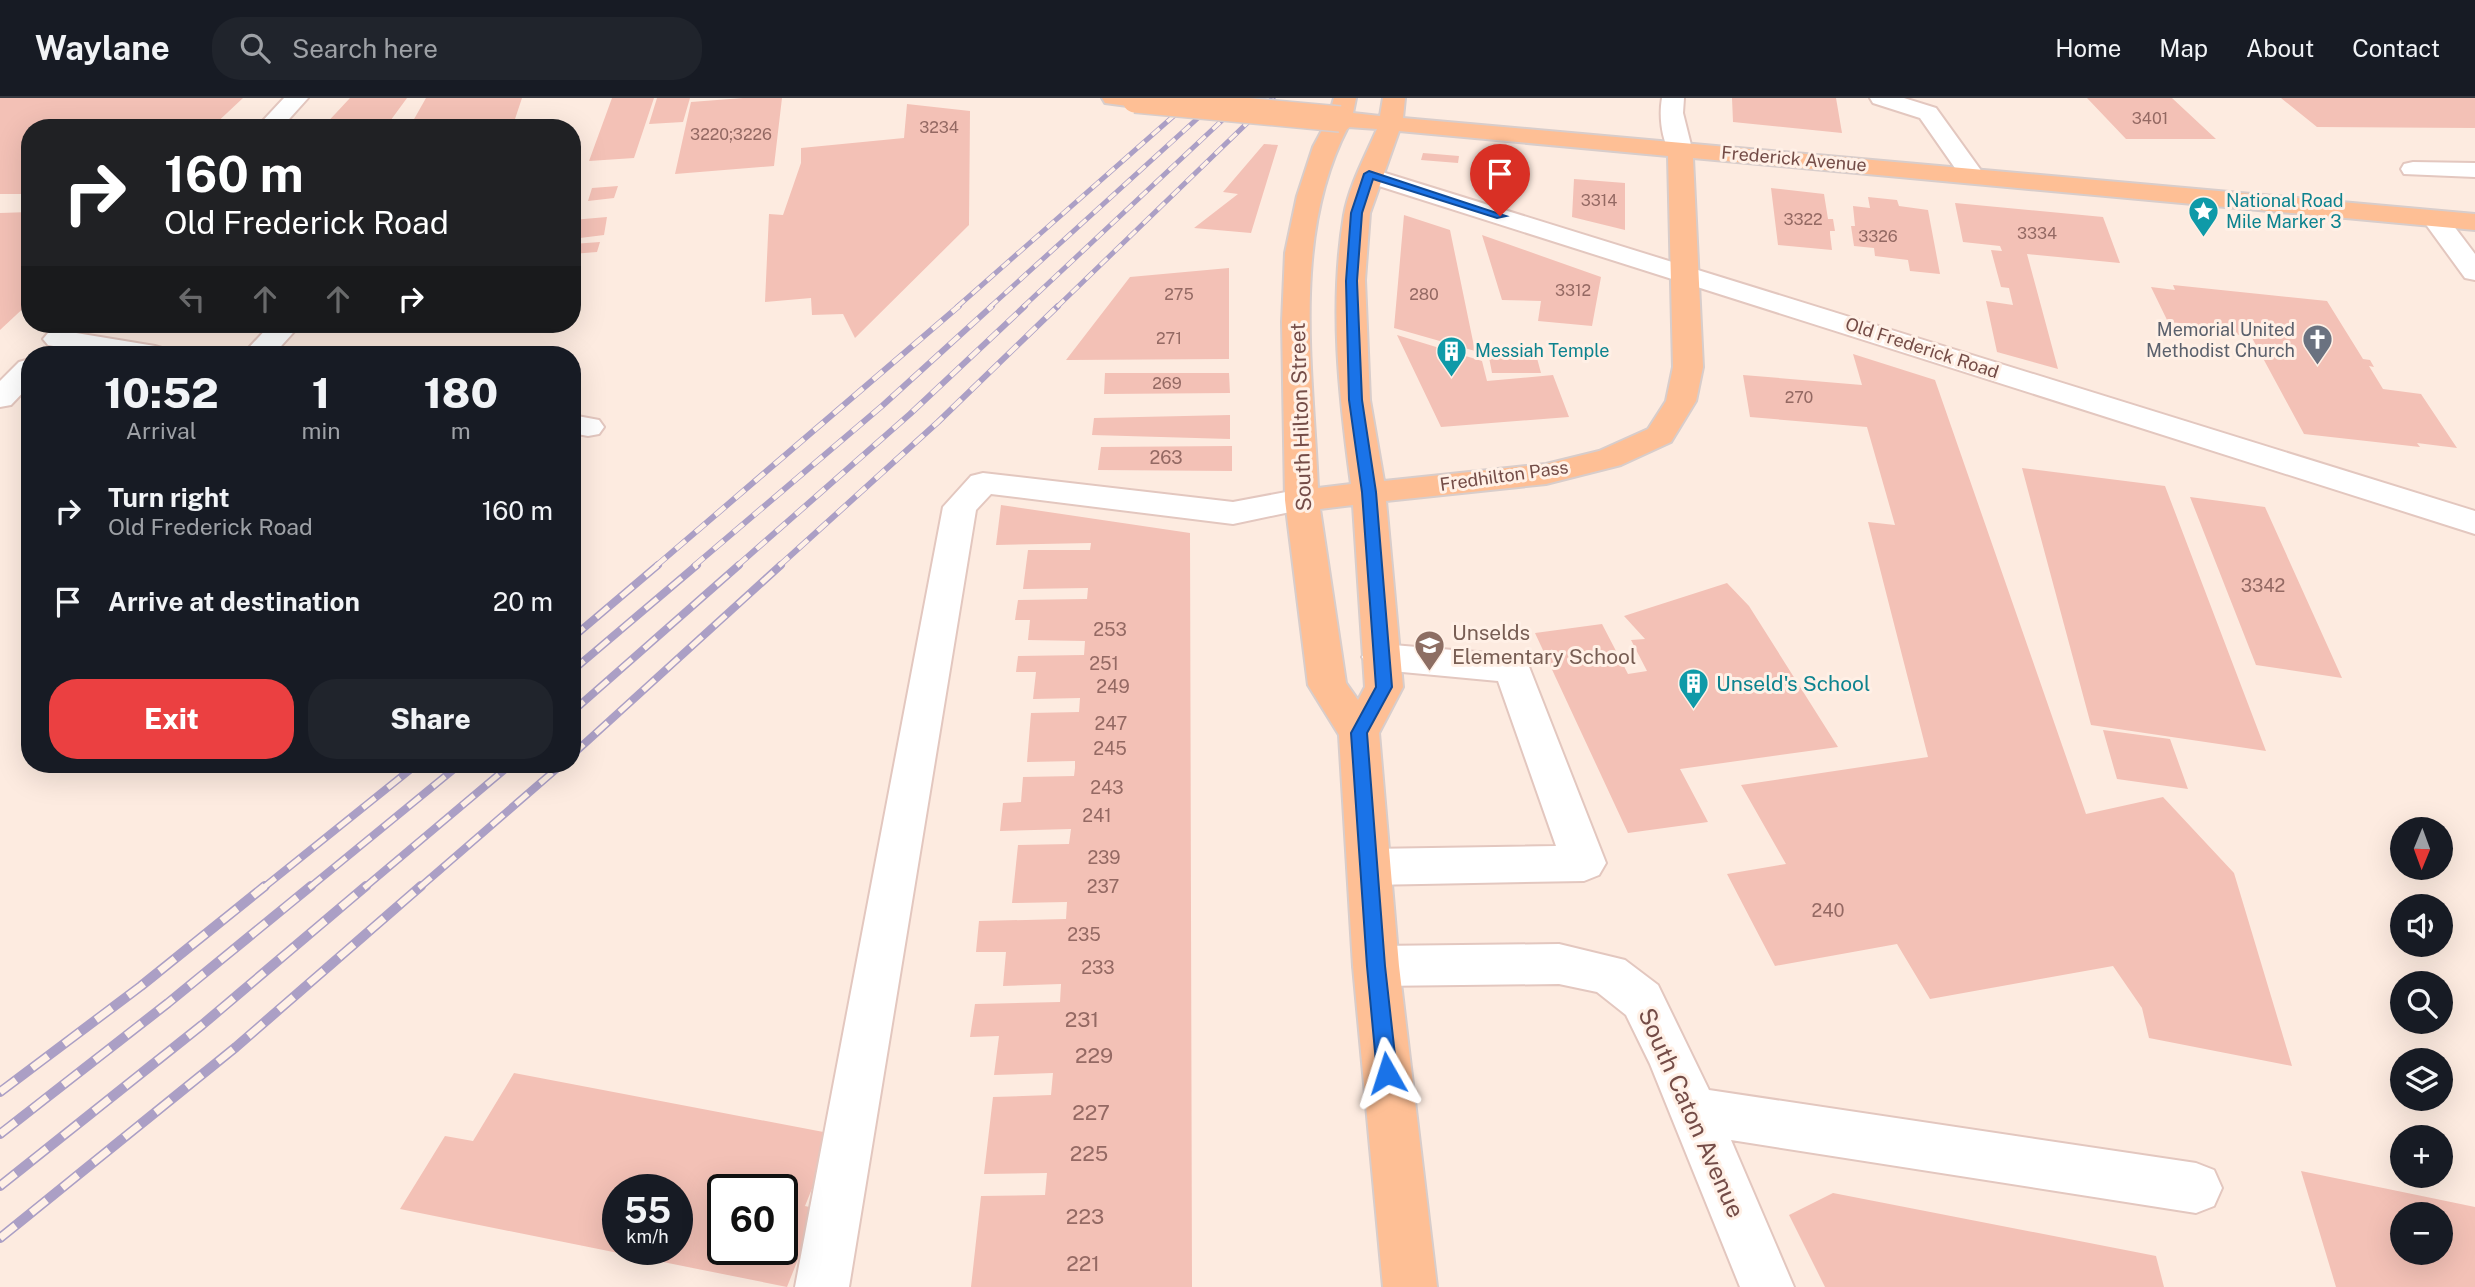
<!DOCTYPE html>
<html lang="en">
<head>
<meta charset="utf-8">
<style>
  body { margin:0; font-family:"Public Sans",sans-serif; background:#20242c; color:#f1f3f6; height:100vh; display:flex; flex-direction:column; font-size:26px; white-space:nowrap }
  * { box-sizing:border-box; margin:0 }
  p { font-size:23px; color:#9ea1a6 }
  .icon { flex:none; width:38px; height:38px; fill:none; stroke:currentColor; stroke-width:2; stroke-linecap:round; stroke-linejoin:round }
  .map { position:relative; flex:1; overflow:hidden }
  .panel { position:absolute; left:21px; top:248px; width:560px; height:427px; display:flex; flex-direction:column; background:#171b24; border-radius:28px; box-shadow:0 7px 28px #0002 }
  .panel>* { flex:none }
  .top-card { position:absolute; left:21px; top:21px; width:560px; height:214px; border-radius:28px; box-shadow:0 7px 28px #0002; background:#202124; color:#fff; overflow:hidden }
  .needle { width:46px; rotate:181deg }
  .buttons { position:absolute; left:2390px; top:719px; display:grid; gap:14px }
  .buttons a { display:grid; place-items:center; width:63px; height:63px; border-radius:50%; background:#171b24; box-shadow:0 7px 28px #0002; font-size:35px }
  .speed { position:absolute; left:602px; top:1076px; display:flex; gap:14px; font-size:35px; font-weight:700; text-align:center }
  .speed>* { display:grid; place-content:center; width:91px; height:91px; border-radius:50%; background:#171b24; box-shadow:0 7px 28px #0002; line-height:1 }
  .speed small { font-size:18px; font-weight:400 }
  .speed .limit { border:4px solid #111; border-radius:10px; background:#fff; color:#111 }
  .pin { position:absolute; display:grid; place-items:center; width:60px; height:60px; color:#fff; margin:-72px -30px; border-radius:50% 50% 50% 0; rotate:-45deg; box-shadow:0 0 7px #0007 }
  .pin .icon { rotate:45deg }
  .me { position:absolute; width:77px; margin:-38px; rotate:354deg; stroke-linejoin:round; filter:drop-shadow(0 0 5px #0008) }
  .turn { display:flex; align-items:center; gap:24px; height:147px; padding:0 28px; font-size:32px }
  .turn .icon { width:91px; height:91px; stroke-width:2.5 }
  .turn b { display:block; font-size:49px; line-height:60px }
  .lanes { display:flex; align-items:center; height:66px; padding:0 28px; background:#0003; justify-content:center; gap:35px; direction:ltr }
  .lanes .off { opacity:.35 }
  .eta { display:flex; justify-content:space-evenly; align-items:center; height:119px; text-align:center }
  .eta b { font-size:42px; font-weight:800; line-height:49px }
  .primary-button { display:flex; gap:14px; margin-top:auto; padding:14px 28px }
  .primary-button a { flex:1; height:80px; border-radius:28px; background:#eb4041; color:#fff; font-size:28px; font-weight:800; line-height:80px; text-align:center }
  .primary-button a+a { background:#20242c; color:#f1f3f6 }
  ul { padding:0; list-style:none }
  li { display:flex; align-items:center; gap:21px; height:91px; padding:0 28px }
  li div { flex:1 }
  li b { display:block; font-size:26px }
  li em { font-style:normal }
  header { display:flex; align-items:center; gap:42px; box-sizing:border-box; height:98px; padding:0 35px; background:#171b24; border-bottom:2px solid #363941 }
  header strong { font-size:33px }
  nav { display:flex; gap:38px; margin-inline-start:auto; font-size:24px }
  .search { width:490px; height:63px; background:#20242c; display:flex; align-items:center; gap:18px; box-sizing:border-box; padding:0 24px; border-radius:28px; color:#9ea1a6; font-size:26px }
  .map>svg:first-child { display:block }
  .building { fill:#f3c1b6; fill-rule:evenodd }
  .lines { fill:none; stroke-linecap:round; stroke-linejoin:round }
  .minor-casing { stroke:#e3c7bf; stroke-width:4 }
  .major-casing { stroke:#d8cdcb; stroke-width:4 }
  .minor { fill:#fff; fill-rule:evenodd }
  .major { fill:#febf95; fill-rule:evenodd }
  .rail-far3-casing { stroke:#ab9fc5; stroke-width:5 }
  .rail-far2-casing { stroke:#ab9fc5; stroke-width:6 }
  .rail-far1-casing { stroke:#ab9fc5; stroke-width:8 }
  .rail-casing { stroke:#ab9fc5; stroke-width:10 }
  .rail-far3 { stroke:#fff0e6; stroke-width:3.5; stroke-dasharray:10; stroke-linecap:butt }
  .rail-far2 { stroke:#fff0e6; stroke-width:4.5; stroke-dasharray:13; stroke-linecap:butt }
  .rail-far1 { stroke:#fff0e6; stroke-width:5; stroke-dasharray:16; stroke-linecap:butt }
  .rail { stroke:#fff0e6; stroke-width:7; stroke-dasharray:20; stroke-linecap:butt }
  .major-bridge-casing { stroke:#d8cdcb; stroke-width:28; stroke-linecap:butt }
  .major-bridge { stroke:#febf95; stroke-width:25 }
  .route { fill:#1a73e8; stroke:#114b97; stroke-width:2 }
  .labels { text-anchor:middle; stroke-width:6; stroke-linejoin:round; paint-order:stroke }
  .far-number-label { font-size:16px; fill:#946963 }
  .far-street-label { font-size:18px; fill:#744c47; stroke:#fff0e6 }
  .far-culture-label { font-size:18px; fill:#0d838f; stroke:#fff0e6; text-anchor:start }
  .far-worship-label { font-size:18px; fill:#5b616d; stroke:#fff0e6; text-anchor:end }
  .number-label { font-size:18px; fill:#946963 }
  .street-label { font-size:21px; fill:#744c47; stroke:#fff0e6 }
  .education-label { font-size:21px; fill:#785e54; stroke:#fff0e6; text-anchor:start }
  .culture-label { font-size:21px; fill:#0d838f; stroke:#fff0e6; text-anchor:start }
  .near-number-label { font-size:21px; fill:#946963 }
  .near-street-label { font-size:24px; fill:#744c47; stroke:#fff0e6 }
</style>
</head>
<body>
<header>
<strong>Waylane</strong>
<div class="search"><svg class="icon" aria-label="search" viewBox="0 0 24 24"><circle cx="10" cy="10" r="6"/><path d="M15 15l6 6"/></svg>Search here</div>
<nav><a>Home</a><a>Map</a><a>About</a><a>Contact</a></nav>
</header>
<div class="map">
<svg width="2475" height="1189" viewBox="0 0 2475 1189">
  <rect width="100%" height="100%" fill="#fdebe0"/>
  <path class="building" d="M 0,0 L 243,0 L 211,30 L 30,30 L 30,93 L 26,96 L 0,96 Z
    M 350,0 L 407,0 L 385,30 L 322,30 Z
    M 426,0 L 522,0 L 512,30 L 409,30 Z
    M 612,0 L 654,0 L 634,60 L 589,63 Z
    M 657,0 L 690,0 L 683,24 L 649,26 Z
    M 743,0 L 782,0 L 774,68 L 675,76 L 691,4 Z
    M 1732,0 L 1836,0 L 1842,35 L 1733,24 Z
    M 2087,0 L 2172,0 L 2216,41 L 2126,41 Z
    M 2281,0 L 2475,0 L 2475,30 L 2317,29 Z
    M 907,6 L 970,13 L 969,127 L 855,240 L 843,216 L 812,217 L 811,200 L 765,204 L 769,116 L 783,117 L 801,65 L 801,50 L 904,40 Z
    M 1264,46 L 1278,47 L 1251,135 L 1194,130 L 1238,96 L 1223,94 Z
    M 1423,55 L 1459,58 L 1458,65 L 1421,62 Z
    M 1574,81 L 1625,85 L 1625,132 L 1572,119 Z
    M 618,88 L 614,100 L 588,103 L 592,90 Z
    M 1771,90 L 1824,96 L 1828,121 L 1833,121 L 1835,133 L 1830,133 L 1830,136 L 1832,152 L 1778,147 Z
    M 1868,99 L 1897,102 L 1899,108 L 1928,112 L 1940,176 L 1910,173 L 1908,162 L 1875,158 L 1874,150 L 1854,148 L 1851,128 L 1855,128 L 1853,108 L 1870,110 Z
    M 1955,105 L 2103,119 L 2120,165 L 2027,156 L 2058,271 L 1997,254 L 1986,203 L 2013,207 L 2009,190 L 2001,189 L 1991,152 L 2002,153 L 2000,148 L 1963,144 Z
    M 30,114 L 30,204 L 0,232 L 0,115 Z
    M 1404,117 L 1450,132 L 1475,253 L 1394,230 Z
    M 607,119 L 604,137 L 572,141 L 572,122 Z
    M 1482,137 L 1601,179 L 1592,228 L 1538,223 L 1541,203 L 1502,202 Z
    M 600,144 L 597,154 L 572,156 L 572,146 Z
    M 1229,170 L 1229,261 L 1066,262 L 1130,179 Z
    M 2173,187 L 2327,203 L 2363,261 L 2370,262 L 2374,269 L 2369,268 L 2383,291 L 2421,296 L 2457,350 L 2417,345 L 2420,349 L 2304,336 L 2251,238 L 2194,232 L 2191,226 L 2168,224 L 2151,189 L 2175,192 Z
    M 1397,237 L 1482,263 L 1487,283 L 1553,277 L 1569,319 L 1441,329 Z
    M 1487,249 L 1534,249 L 1541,275 L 1492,275 Z
    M 1853,256 L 1935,282 L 2086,716 L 2163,699 L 2234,775 L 2292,968 L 2149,940 L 2142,910 L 2113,868 L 1930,901 L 1897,846 L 1775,868 L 1727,776 L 1786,766 L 1741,687 L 1928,659 L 1868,424 L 1895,427 L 1867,329 L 1750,319 L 1743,277 L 1862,287 Z
    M 1105,275 L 1229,275 L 1230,295 L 1104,296 Z
    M 1230,317 L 1230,341 L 1092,337 L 1094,320 Z
    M 1232,348 L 1232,373 L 1098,372 L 1101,349 Z
    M 2022,370 L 2165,388 L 2266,653 L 2091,627 Z
    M 2190,399 L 2265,409 L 2342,580 L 2256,567 Z
    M 1001,407 L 1190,435 L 1192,1189 L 971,1189 L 981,1098 L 1045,1097 L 1047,1075 L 984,1076 L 993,999 L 1051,997 L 1053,975 L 994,977 L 999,938 L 970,939 L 975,906 L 1060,904 L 1061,886 L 1003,888 L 1006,854 L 976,854 L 979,823 L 1066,821 L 1067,804 L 1012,805 L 1018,747 L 1069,746 L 1071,731 L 1000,733 L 1003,705 L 1021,704 L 1023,679 L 1074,678 L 1075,670 L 1075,663 L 1027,664 L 1031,615 L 1079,614 L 1080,600 L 1033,601 L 1036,574 L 1016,574 L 1018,558 L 1084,557 L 1085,543 L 1028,542 L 1030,522 L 1015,522 L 1018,502 L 1087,501 L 1088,490 L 1023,491 L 1028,452 L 1090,452 L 1091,445 L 996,447 Z
    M 1727,485 L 1749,508 L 1838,649 L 1680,671 L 1708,724 L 1628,735 L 1535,535 L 1602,526 L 1628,576 L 1647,573 L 1631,542 L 1645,541 L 1624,518 Z
    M 2103,632 L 2170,641 L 2188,691 L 2117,681 Z
    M 514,975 L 834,1036 L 805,1108 L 818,1111 L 787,1189 L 400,1111 L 445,1038 L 473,1043 ZM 618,1092 L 677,1092 L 677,1152 L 618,1152 ZM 723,1092 L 782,1092 L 782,1152 L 723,1152 Z
    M 2301,1073 L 2475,1109 L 2475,1189 L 2336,1189 ZM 2403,1116 L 2441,1116 L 2441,1155 L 2403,1155 Z
    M 1833,1095 L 2156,1158 L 2164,1189 L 1825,1189 L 1789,1117 Z"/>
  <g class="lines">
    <defs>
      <path id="minor" d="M 284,0 L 308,0 L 281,30 L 256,30 Z
        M 1662,0 L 1684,0 L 1683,15 L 1692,51 L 1689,56 L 1680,58 L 1671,56 C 1661,41 1659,17 1662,0 Z
        M 1870,0 L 1904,0 L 1936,10 L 1985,78 L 1982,83 L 1973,85 L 1964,83 L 1920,20 L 1873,5 Z
        M 2413,64 L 2475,65 L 2475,79 L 2404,76 L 2401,71 L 2404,66 Z
        M 1369,70 L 2475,413 L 2475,436 L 1360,82 L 1357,77 L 1360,72 Z
        M 2435,113 L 2444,115 L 2475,156 L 2475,182 L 2465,180 L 2422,121 L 2426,115 Z
        M 271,226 L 301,226 L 273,257 L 242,257 Z
        M 58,232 L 155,248 L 165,251 L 170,257 L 103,257 L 48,247 L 43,241 L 48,235 Z
        M 30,261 L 30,287 L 11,307 L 0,309 L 0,283 L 19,264 Z
        M 572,317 L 599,322 L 604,329 L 599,336 L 588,338 L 572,335 Z
        M 983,375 L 1233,404 L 1302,391 L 1314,395 L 1319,402 L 1314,409 L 1233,426 L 991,396 L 976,412 L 849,1189 L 795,1189 L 943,409 L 971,378 Z
        M 1381,546 L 1513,557 L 1526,561 L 1606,765 L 1599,777 L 1584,783 L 1369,787 L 1354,781 L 1347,769 L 1354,757 L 1369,751 L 1556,748 L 1498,583 L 1381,572 L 1368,568 L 1362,559 L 1368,550 Z
        M 1559,846 L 1625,862 L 1658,887 L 1709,992 L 2196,1065 L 2214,1072 L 2222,1090 L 2214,1108 L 2196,1115 L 1731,1042 L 1794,1189 L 1740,1189 L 1650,966 L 1626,917 L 1597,894 L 1559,886 L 1376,888 L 1360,882 L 1353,868 L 1360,854 L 1376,848 Z"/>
      <path id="major" d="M 1102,0 L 1145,0 L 1146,2 L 1143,7 L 1135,9 L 1105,5 Z
        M 1334,0 L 1356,0 L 1353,15 L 1380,18 L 1383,0 L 1405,0 L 1403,20 L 2475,116 L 2475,132 L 1693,60 L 1703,269 L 1696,303 L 1671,344 L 1621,367 L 1546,386 L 1386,403 L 1403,589 L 1379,635 L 1399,868 L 1437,1189 L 1383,1189 L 1353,868 L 1339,637 L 1308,587 L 1285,402 L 1282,224 L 1285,155 L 1297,98 L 1313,49 L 1328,21 ZM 1348,29 L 1377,31 C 1365,59 1349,88 1344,117 C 1329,206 1339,298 1351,386 L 1318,390 C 1313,272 1291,138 1348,29 ZM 1399,33 L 1668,58 L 1673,269 L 1666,303 L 1648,331 L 1599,353 L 1546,366 L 1384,383 L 1370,302 L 1365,182 L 1370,115 ZM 1353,407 L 1365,589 L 1358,602 L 1346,585 L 1320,411 Z"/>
    </defs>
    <use href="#minor" class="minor-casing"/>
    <use href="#major" class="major-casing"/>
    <use href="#minor" class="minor"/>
    <use href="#major" class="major"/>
    <defs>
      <path id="rail-far3" d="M 957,209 L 1194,0
        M 990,209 L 1220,0
        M 1023,209 L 1246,0
        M 1057,209 L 1273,0"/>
      <path id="rail-far2" d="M 656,468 L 959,208
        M 694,468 L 882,308 L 992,208
        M 737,468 L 910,316 L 1025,208
        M 779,468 L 938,324 L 1058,208"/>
      <path id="rail-far1" d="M 572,540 L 658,467
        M 572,573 L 697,467
        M 572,614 L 739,467
        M 572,657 L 781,467
        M 263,790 L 416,667
        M 309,790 L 459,667
        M 364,790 L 510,667
        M 419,790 L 561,667"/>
      <path id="rail" d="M 0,994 L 141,888 L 265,788
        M 0,1036 L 168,905 L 311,788
        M 0,1088 L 202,927 L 366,788
        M 0,1140 L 236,949 L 421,788"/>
    </defs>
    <use href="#rail-far3" class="rail-far3-casing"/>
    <use href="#rail-far2" class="rail-far2-casing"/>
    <use href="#rail-far1" class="rail-far1-casing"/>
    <use href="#rail" class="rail-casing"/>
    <use href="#rail-far3" class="rail-far3"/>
    <use href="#rail-far2" class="rail-far2"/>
    <use href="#rail-far1" class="rail-far1"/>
    <use href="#rail" class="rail"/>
    <defs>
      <path id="major-bridge" d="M 1135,2 L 1340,21"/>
    </defs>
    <use href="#major-bridge" class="major-bridge-casing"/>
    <use href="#major-bridge" class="major-bridge"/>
  </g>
  <path class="route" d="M 1369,73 L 1506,118 L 1497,120 L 1373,81 L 1362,115 L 1357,183 L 1362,302 L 1376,394 L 1392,589 L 1367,635 L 1385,868 L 1397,975 L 1395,982 L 1387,984 L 1380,982 L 1377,975 L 1367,868 L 1351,635 L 1376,589 L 1362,394 L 1349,302 L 1346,183 L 1351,115 L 1364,76 Z"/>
  <defs>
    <symbol id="sight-pin" viewBox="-11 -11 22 30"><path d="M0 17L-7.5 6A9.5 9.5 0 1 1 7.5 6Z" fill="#0f9aa8" stroke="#fff0e6"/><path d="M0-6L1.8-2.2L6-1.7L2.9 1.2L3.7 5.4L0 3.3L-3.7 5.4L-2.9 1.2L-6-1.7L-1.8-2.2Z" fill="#fff"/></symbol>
    <symbol id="church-pin" viewBox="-11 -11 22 30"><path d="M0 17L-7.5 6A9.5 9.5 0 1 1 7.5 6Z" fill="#6b7280" stroke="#fff0e6"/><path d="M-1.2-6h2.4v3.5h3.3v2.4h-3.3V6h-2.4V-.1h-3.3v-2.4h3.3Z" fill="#fff"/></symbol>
    <symbol id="building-pin" viewBox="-11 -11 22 30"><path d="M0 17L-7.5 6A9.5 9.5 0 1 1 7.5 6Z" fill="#0f9aa8" stroke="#fff0e6"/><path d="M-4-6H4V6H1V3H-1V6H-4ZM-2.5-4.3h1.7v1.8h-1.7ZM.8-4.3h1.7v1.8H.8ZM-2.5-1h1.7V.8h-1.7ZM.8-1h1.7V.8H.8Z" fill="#fff"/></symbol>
    <symbol id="school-pin" viewBox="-11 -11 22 30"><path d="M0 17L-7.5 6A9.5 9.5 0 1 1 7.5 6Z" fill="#8d6e63" stroke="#fff0e6"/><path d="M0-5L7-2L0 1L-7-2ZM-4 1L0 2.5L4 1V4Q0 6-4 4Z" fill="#fff"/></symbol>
  </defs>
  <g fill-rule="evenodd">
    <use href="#sight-pin" x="2186" y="96" width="35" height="47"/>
    <use href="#church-pin" x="2300" y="224" width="35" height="47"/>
    <use href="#building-pin" x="1434" y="236" width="35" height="47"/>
    <use href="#school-pin" x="1412" y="530" width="35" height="47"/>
    <use href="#building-pin" x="1676" y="568" width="35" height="47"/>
  </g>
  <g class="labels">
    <g class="far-number-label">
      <text x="2150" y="26">3401</text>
      <text x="939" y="35">3234</text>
      <text x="731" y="42">3220;3226</text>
      <text x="1599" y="108">3314</text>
      <text x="1803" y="127">3322</text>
      <text x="2037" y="141">3334</text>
      <text x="1878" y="144">3326</text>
      <text x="1573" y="198">3312</text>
      <text x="1179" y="202">275</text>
      <text x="1424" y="202">280</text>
      <text x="1169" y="246">271</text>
      <text x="1167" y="291">269</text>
      <text x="1799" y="305">270</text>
    </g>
    <g class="far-street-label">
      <text transform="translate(1794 61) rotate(5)" y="6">Frederick Avenue</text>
      <text transform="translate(1922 250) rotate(18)" y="6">Old Frederick Road</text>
      <text transform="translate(1504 378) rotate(-8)" y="6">Fredhilton Pass</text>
    </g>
    <g class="far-culture-label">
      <text x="2226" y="109">National Road<tspan x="2226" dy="21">Mile Marker 3</tspan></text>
      <text x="1475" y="259">Messiah Temple</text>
    </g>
    <g class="far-worship-label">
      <text x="2295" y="238">Memorial United<tspan x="2295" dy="21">Methodist Church</tspan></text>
    </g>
    <g class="number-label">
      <text x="1166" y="366">263</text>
      <text x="2263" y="494">3342</text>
      <text x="1110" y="538">253</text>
      <text x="1104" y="572">251</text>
      <text x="1113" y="595">249</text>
      <text x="1111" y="632">247</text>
      <text x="1110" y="657">245</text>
      <text x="1107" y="696">243</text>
      <text x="1097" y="724">241</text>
      <text x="1104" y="766">239</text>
      <text x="1103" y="795">237</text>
      <text x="1828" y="819">240</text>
      <text x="1084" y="843">235</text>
      <text x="1098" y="876">233</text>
    </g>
    <g class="street-label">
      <text transform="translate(1301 319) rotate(-92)" y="7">South Hilton Street</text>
    </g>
    <g class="education-label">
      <text x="1452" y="542">Unselds<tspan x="1452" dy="24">Elementary School</tspan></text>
    </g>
    <g class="culture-label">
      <text x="1716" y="593">Unseld's School</text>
    </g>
    <g class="near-number-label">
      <text x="1082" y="929">231</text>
      <text x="1094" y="965">229</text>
      <text x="1091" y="1022">227</text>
      <text x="1089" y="1063">225</text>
      <text x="1085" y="1126">223</text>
      <text x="1083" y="1173">221</text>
    </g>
    <g class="near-street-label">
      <text transform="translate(1691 1015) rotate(66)" y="8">South Caton Avenue</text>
    </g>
  </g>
</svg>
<div class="buttons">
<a><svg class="needle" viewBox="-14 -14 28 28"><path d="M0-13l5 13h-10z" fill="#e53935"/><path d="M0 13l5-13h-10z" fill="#9ea1a6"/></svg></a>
<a><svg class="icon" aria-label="sound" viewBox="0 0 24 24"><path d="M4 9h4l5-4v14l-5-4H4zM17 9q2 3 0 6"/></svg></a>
<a><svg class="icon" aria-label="search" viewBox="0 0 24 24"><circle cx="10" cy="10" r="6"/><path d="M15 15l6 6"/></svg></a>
<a><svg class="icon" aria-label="layers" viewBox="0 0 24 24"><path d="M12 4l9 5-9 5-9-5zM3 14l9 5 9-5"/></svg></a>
<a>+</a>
<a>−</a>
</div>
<div class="speed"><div>55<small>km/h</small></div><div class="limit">60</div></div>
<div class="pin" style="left:1500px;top:118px;background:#d93025"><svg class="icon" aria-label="arrive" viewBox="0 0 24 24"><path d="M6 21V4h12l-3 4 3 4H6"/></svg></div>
<svg class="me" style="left:1387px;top:975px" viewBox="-20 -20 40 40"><path d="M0-17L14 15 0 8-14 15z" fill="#1a73e8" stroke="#fff" stroke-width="4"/></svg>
<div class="top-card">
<div class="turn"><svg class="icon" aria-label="right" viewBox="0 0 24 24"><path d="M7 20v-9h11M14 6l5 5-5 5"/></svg><div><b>160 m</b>Old Frederick Road</div></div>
<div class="lanes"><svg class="icon off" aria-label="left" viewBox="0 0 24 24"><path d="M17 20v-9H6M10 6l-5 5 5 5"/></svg><svg class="icon off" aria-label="ahead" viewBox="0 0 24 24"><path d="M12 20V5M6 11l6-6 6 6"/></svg><svg class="icon off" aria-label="ahead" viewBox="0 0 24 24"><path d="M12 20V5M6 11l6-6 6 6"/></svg><svg class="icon" aria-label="right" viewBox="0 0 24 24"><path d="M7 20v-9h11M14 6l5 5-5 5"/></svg></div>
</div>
<section class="panel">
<div class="eta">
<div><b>10:52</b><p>Arrival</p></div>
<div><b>1</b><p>min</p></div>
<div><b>180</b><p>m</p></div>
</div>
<ul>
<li><svg class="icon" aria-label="right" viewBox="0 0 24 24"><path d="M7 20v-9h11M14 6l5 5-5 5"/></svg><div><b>Turn right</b><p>Old Frederick Road</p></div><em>160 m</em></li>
<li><svg class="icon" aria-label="arrive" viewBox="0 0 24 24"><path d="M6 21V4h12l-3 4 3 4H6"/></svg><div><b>Arrive at destination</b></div><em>20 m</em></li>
</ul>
<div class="primary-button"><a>Exit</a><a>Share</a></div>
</section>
</div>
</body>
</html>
